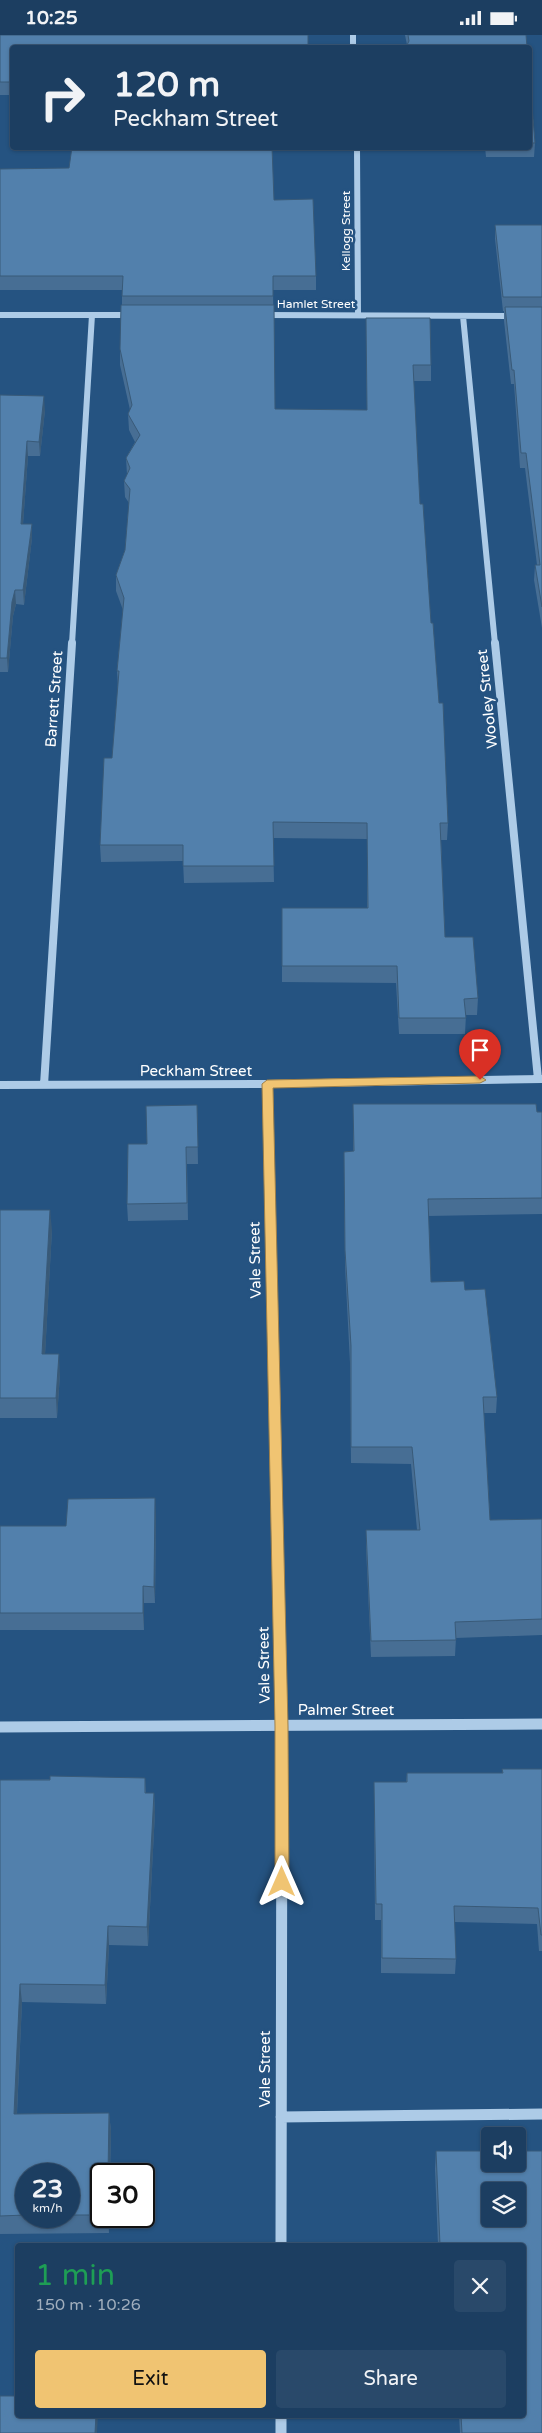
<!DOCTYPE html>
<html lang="en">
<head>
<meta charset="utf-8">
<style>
  body { margin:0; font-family:"Varela Round",sans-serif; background:#29496a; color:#f1f3f6; height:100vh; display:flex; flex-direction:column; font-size:19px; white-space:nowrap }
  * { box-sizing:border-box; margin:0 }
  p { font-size:16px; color:#a0aebd }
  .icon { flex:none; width:28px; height:28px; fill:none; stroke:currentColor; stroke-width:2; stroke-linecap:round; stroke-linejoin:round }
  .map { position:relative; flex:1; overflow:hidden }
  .drawer { position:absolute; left:15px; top:2208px; width:511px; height:175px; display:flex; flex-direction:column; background:#1c3e61; border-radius:5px; box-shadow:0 1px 4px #0004,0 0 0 1px #3a5776 }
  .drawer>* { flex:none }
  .hud { position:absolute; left:10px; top:10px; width:522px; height:105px; border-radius:5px; box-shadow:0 1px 4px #0004,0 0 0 1px #3a5776; background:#1c3e61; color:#f1f3f6; overflow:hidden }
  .fabs { position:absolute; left:481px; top:2092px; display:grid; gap:10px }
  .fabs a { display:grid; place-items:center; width:45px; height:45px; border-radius:5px; background:#1c3e61; box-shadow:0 1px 4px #0004,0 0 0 1px #3a5776; font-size:25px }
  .speed { position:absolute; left:15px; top:2128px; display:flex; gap:10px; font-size:25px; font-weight:700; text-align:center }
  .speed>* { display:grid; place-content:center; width:65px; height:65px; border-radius:50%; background:#1c3e61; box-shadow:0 1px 4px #0004,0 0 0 1px #3a5776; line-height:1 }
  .speed small { font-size:12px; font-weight:400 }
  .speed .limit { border:2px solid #111; border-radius:8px; background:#fff; color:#111 }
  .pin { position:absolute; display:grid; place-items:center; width:42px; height:42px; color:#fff; margin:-51px -21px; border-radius:50% 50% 50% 0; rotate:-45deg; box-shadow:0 0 5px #0007 }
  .pin .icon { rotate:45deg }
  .me { position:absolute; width:55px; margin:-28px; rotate:0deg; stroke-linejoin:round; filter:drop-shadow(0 0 4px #0008) }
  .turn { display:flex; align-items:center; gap:18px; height:105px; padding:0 20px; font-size:22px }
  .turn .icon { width:65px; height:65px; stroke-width:2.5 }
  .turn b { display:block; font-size:35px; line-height:42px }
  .round { display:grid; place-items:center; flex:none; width:52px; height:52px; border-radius:5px; background:#29496a }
  .head { display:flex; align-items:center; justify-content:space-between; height:85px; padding:0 20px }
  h1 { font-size:30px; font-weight:600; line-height:38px; color:#1e9e55 }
  .cta { display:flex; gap:10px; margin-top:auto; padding:10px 20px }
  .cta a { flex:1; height:58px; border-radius:5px; background:#f0c472; color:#111; font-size:20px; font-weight:600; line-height:58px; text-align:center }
  .cta a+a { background:#29496a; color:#f1f3f6 }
  .status { display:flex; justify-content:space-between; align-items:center; height:35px; padding:0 25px; background:#1c3e61; direction:ltr }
  .status svg { height:14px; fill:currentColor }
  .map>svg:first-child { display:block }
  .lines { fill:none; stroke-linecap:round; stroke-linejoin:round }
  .minor-far2 { stroke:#adcbe7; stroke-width:6 }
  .minor-far1 { stroke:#adcbe7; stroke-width:8 }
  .minor { stroke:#adcbe7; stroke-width:11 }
  .wall { fill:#476e94; fill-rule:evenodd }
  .shaded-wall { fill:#395a78 }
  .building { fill:#5280ac; stroke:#395a78; fill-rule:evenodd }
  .route { fill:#f0c472; stroke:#9c7f4a }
  .labels { text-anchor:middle; stroke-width:5; stroke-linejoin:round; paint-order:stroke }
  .far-street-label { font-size:12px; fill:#fff; stroke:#255381 }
  .street-label { font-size:15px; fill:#fff; stroke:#255381 }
</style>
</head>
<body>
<div class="status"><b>10:25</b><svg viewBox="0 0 49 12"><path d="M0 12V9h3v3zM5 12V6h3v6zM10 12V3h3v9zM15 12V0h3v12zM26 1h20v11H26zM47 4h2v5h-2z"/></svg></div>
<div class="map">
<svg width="542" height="2398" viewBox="0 0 542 2398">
  <rect width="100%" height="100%" fill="#255381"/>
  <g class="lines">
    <path class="minor-far2" d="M 353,0 L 353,12
      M 357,112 L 358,280
      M 0,280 L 132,280
      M 263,280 L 515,281
      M 463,281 L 495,609
      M 72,609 L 92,280"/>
    <path class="minor-far1" d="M 495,608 L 538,1044
      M 267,1049 L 275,1391
      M 0,1050 L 267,1049 L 542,1044
      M 44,1050 L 72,608"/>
    <path class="minor" d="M 275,1390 L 282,1691 L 281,2210
      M 0,1692 L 542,1689
      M 281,2082 L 542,2079
      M 281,2380 L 281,2398"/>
  </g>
  <path class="wall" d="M 0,0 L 12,12 L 12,60 L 0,60 Z
    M 405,0 L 526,0 L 407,10 Z
    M 530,47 L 535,108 L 534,122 L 486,122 L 485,112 L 530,112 Z
    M 0,134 L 274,165 L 316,241 L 316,255 L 273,255 L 275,374 L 367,375 L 366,283 L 431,330 L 431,346 L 413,346 L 420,469 L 431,588 L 448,788 L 447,805 L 441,805 L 445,902 L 478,963 L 477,980 L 466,980 L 465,999 L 399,999 L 396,948 L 282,947 L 282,873 L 367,873 L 367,804 L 273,803 L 274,847 L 184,848 L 183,826 L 101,827 L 100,810 L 112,723 L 118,653 L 117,636 L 123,575 L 116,556 L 116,540 L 125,515 L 129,468 L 125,462 L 124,446 L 127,440 L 126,423 L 135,407 L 129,395 L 128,379 L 130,375 L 120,330 L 120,314 L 122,270 L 122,255 L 0,255 Z
    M 495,190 L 542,190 L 542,593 L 534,545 L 535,530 L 537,530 L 525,433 L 520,433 L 514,349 L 511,349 L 504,286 L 504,276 L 503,276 L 495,204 Z
    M 0,360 L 45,375 L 40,421 L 28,421 L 23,489 L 32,489 L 32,503 L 24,570 L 16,569 L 13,581 L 8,637 L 0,637 Z
    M 353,1069 L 542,1077 L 542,1179 L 428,1181 L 431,1247 L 465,1255 L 497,1362 L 496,1378 L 484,1378 L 490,1485 L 542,1484 L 542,1600 L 456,1603 L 455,1621 L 371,1622 L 366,1512 L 366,1495 L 417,1495 L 411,1429 L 351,1428 L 350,1328 L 345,1231 L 344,1133 L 344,1117 L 353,1116 Z
    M 197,1070 L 198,1129 L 187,1129 L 188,1185 L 128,1186 L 127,1169 L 147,1109 Z
    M 0,1175 L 52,1195 L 45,1319 L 60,1339 L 57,1383 L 0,1383 Z
    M 156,1480 L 155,1568 L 144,1568 L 144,1595 L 0,1595 L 0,1491 L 66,1491 Z
    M 502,1734 L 542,1734 L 542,1916 L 539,1916 L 537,1889 L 454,1887 L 456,1924 L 455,1939 L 381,1938 L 381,1885 L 375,1885 L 374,1763 L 374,1747 L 406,1747 L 407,1738 L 502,1738 Z
    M 145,1743 L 146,1758 L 154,1758 L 155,1777 L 148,1911 L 109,1910 L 106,1969 L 22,1967 L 17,2079 L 109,2078 L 111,2096 L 110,2139 L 101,2139 L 101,2181 L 109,2181 L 109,2198 L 0,2199 L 0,1745 ZM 26,2139 L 69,2139 L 69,2181 L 26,2181 Z
    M 436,2116 L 490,2116 L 490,2129 L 518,2129 L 518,2116 L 542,2116 L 542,2398 L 460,2398 L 459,2380 L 524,2380 L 524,2210 L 438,2210 L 435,2134 ZM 490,2156 L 518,2156 L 518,2184 L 490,2184 Z"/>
  <path class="shaded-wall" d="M 44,361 L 45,375 L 40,421 L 39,407 Z
    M 27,406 L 28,421 L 22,503 L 21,489 Z
    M 32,489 L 32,503 L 24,570 L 23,555 Z
    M 15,555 L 16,569 L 13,581 L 8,637 L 7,623 L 12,567 Z
    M 50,1175 L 52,1195 L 44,1339 L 42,1319 Z
    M 59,1319 L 60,1339 L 57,1383 L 56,1363 Z
    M 155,1463 L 156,1480 L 155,1568 L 154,1552 Z
    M 143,1551 L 144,1568 L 144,1595 L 143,1578 Z
    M 154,1758 L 155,1777 L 148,1911 L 147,1892 Z
    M 108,1891 L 109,1910 L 106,1969 L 105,1950 Z
    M 20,1949 L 22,1967 L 16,2097 L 14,2079 Z
    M 109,2078 L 111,2096 L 110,2139 L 108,2139 Z
    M 108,2181 L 109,2181 L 109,2198 Z
    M 96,2380 L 98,2380 L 97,2398 L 95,2398 Z"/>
  <path class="building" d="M 0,0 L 308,0 L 308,12 L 12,12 L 12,47 L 0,47 Z
    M 408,0 L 526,0 L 527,12 L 406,12 L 409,6 Z
    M 530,47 L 535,108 L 530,108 Z
    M 72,112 L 272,112 L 274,165 L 313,164 L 316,241 L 273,241 L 273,261 L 122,261 L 123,241 L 0,241 L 0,134 L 69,133 Z
    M 495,190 L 542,190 L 542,262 L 503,262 Z
    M 121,270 L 274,270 L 275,374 L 367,375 L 366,283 L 430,283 L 431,330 L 413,330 L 420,469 L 423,469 L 431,588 L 433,588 L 439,668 L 443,668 L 448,788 L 440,788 L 445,902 L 473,902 L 478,963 L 464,964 L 466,983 L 399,983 L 397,931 L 282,931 L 282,873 L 368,873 L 367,788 L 273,787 L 274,831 L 183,831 L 183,810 L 100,810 L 104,723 L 112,723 L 119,636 L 117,636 L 124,563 L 116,540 L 125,515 L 130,454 L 124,446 L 130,433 L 126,423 L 140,400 L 128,379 L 132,370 L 120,314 Z
    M 505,272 L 542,272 L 542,572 L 535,530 L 540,530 L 526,418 L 521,418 L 514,335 L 512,335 Z
    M 0,360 L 44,361 L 39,407 L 27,406 L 21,489 L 32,489 L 23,555 L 15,555 L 12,567 L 7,623 L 0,623 Z
    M 353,1069 L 536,1069 L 537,1077 L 542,1077 L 542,1163 L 428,1164 L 431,1247 L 464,1246 L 465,1255 L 485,1254 L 497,1362 L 483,1362 L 490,1485 L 542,1484 L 542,1584 L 455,1587 L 456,1605 L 371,1606 L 366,1495 L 420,1495 L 412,1412 L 351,1412 L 351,1311 L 345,1215 L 344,1117 L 354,1116 Z
    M 197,1070 L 198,1112 L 186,1112 L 187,1168 L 127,1169 L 128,1109 L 147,1109 L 146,1071 Z
    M 0,1175 L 50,1175 L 42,1319 L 59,1319 L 56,1363 L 0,1363 Z
    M 155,1463 L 154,1552 L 143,1551 L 143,1578 L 0,1578 L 0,1491 L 66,1491 L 68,1464 Z
    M 502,1734 L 542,1734 L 542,1900 L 541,1900 L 538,1873 L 454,1871 L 456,1924 L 382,1923 L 382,1869 L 376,1869 L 374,1747 L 407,1747 L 407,1738 L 503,1738 Z
    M 50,1741 L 145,1743 L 145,1758 L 154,1758 L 147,1892 L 108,1891 L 105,1950 L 20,1949 L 14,2079 L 109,2078 L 108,2139 L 101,2139 L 101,2180 L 69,2180 L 69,2139 L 26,2139 L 26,2180 L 0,2181 L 0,1745 L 50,1745 Z
    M 436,2116 L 490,2116 L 490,2129 L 518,2129 L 518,2116 L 542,2116 L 542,2398 L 462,2398 L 461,2380 L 524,2380 L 524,2210 L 440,2210 ZM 490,2156 L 518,2156 L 518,2184 L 490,2184 Z
    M 0,2361 L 18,2361 L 18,2380 L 96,2380 L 95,2398 L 0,2398 Z"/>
  <path class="route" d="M 480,1041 L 486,1045 L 480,1048 L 273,1053 L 288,1691 L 289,1847 L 287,1851 L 282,1853 L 277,1851 L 275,1847 L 275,1691 L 262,1049 L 267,1045 Z"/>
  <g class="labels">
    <g class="far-street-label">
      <text transform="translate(346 196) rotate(-90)" y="4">Kellogg Street</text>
      <text x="316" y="273">Hamlet Street</text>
    </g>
    <g class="street-label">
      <text transform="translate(54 664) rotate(-86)" y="5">Barrett Street</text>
      <text transform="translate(487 664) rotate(-96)" y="5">Wooley Street</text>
      <text x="196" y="1041">Peckham Street</text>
      <text transform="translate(255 1225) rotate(-91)" y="5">Vale Street</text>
      <text transform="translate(264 1630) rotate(-91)" y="5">Vale Street</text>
      <text x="346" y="1680">Palmer Street</text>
      <text transform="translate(265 2034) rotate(-90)" y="5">Vale Street</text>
    </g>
  </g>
</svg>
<div class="fabs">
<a><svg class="icon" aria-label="sound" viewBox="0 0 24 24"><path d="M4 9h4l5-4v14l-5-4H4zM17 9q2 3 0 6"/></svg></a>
<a><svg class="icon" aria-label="layers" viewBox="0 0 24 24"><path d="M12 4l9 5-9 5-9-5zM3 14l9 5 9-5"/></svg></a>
</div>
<div class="speed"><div>23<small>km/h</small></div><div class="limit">30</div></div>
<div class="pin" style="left:480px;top:1045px;background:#d93025"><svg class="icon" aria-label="arrive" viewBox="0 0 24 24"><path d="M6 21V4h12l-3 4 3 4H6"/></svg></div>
<svg class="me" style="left:282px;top:1847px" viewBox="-20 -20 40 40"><path d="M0-17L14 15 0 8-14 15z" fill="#f0c472" stroke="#fff" stroke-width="4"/></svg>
<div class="hud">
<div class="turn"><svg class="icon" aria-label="right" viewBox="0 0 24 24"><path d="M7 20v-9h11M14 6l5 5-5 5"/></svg><div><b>120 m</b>Peckham Street</div></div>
</div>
<section class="drawer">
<div class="head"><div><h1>1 min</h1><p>150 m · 10:26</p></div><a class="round"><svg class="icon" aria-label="close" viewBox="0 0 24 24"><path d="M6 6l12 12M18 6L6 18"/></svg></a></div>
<div class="cta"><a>Exit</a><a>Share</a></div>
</section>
</div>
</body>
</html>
